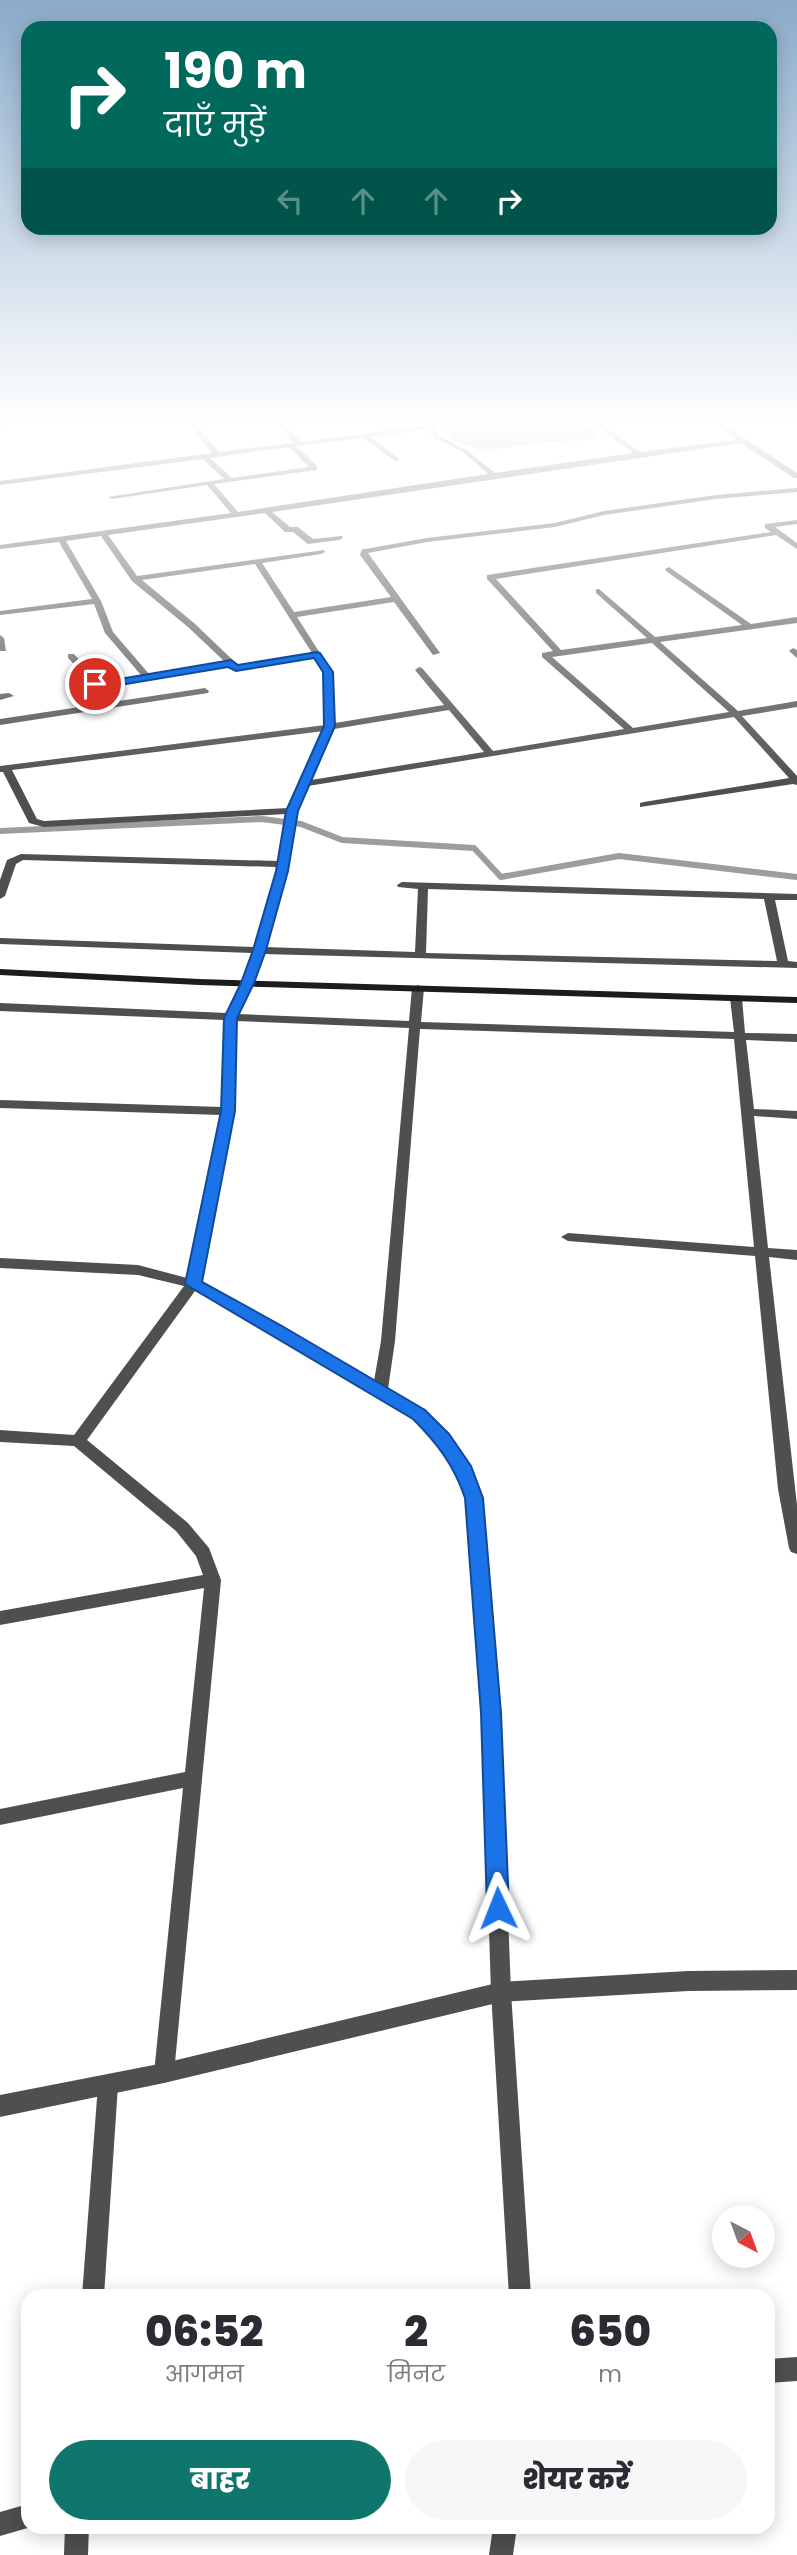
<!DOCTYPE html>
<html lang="hi">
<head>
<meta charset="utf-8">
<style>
  body { margin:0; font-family:Poppins,"Noto Sans Devanagari",sans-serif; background:#f7f7f7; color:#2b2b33; height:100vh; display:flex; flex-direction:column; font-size:26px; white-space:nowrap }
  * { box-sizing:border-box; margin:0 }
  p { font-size:23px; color:#7c7c81 }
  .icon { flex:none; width:38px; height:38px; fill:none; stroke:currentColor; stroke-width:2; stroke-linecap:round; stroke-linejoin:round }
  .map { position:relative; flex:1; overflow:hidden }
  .sheet { position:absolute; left:21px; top:2289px; width:754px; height:245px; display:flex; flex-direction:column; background:#fff; border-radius:21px; box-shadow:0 4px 18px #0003 }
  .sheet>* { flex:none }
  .banner { position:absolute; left:21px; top:21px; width:756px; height:214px; border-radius:21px; box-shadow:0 4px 18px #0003; background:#00695c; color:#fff; overflow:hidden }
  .needle { width:46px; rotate:139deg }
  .tools { position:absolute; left:712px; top:2205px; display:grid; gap:14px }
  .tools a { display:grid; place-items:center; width:63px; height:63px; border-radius:50%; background:#fff; box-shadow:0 4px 18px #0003; font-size:35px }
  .pin { position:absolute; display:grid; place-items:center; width:60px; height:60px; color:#fff; margin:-30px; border:4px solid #fff; border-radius:50%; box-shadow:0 2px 7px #0007 }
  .me { position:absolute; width:77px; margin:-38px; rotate:358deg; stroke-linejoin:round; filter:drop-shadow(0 0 5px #0008) }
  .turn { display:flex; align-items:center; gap:24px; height:147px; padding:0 28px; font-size:32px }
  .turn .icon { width:91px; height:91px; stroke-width:2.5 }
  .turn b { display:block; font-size:49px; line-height:60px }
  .lanes { display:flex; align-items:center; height:66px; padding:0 28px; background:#0003; justify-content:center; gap:35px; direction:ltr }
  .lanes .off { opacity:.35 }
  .eta { display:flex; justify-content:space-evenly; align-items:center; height:119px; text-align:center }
  .eta b { font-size:42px; font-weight:800; line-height:49px }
  .action { display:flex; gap:14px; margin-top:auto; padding:14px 28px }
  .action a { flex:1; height:80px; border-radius:42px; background:#0f766e; color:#fff; font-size:28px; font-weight:800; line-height:80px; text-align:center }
  .action a+a { background:#f7f7f7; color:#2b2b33 }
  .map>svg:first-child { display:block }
  .water { fill:#9d9d9d }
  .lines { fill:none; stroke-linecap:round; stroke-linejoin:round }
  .stream { stroke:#9d9d9d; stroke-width:6 }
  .minor { fill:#4f4f4f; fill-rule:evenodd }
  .tertiary { fill:#4f4f4f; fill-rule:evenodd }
  .secondary { fill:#1c1c1c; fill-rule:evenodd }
  .route { fill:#1a73e8; stroke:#114b97; stroke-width:2 }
</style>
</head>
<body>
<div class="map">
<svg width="797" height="2555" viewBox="0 0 797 2555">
  <rect width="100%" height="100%" fill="#fff"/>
  <path class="water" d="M 447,424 L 582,424 L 598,436 L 593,440 C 574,441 556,441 538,443 C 506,446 463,461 442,427 Z"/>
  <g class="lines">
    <path class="stream" d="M 0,831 L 262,819 L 301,824 L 342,840 L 474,848 L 501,877 L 619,856 L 797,877"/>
    <path class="minor" d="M 0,424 L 6,424 L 0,427 Z
      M 189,424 L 196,424 L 219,452 L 294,443 L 278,424 L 285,424 L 301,442 L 438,424 L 433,428 L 439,436 L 467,450 L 495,473 L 633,453 L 594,424 L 602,424 L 640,452 L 736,440 L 716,424 L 723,424 L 797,473 L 797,478 L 794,478 L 741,443 L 272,512 L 290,527 L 298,527 L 313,539 L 342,536 L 343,538 L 339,540 L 308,544 L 293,532 L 285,532 L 265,513 L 108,535 L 137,576 L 324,550 L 325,552 L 321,554 L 262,563 L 294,612 L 391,597 L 360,555 L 362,549 L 365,549 L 427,538 L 555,523 L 604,511 L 716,495 L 797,488 L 797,492 L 716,499 L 604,515 L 555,527 L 427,542 L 368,553 L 440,653 L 433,655 L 394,602 L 297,617 L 332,672 L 335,723 L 444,705 L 415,670 L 419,667 L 422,668 L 493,751 L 624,729 L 542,657 L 542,653 L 553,651 L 487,579 L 487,575 L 771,532 L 765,528 L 765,524 L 797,520 L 797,524 L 775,527 L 797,543 L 797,549 L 776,535 L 496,579 L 561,650 L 647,638 L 596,593 L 596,589 L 599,589 L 655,637 L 742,625 L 666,571 L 665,569 L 669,567 L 751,624 L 797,617 L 797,623 L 660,642 L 738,711 L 797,701 L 797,707 L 742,716 L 797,776 L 797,785 L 793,784 L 640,807 L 640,803 L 644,802 L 789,778 L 734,717 L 308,786 L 297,811 L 287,871 L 265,947 L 415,952 L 418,889 L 398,887 L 397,885 L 402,882 L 797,894 L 797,900 L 775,900 L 788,961 L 797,962 L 797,968 L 263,954 L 254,983 L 238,1014 L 409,1021 L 412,988 L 418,985 L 424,988 L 421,1022 L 734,1032 L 730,998 L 736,995 L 742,998 L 745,1033 L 797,1034 L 797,1042 L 746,1040 L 754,1109 L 797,1111 L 797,1119 L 754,1116 L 768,1248 L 797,1250 L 797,1260 L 769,1257 L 797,1505 L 797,1554 L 791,1552 L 789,1548 L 778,1489 L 755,1256 L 568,1241 L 561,1237 L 568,1233 L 754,1247 L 734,1039 L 420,1029 L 395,1341 L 388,1389 C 440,1420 461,1440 482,1498 L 500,1713 L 511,1992 L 531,2296 L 509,2296 L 491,1992 L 482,1713 L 466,1498 L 457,1471 L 438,1442 L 414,1419 L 272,1334 L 195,1291 L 87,1440 L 188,1523 L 209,1548 L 221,1580 L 174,2073 L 171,2080 L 164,2083 L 157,2080 L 154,2073 L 183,1788 L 0,1825 L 0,1809 L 185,1772 L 204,1588 L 0,1625 L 0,1611 L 203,1575 L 196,1556 L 176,1531 L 74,1446 L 0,1442 L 0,1430 L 74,1435 L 184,1286 L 138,1275 L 0,1268 L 0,1258 L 138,1265 L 187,1278 L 221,1115 L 0,1108 L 0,1100 L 222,1107 L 224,1020 L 0,1011 L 0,1003 L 227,1013 L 242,983 L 252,953 L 0,944 L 0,938 L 254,947 L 277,867 L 23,860 L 16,864 L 5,896 L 0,899 L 0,880 L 7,860 L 21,854 L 278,861 L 286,814 L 44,827 L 29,823 L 3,772 L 0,772 L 0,766 L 325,725 L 324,672 L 315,658 L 236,671 L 229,666 L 97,688 L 68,658 L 68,654 L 74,654 L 99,682 L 141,675 L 105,633 L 94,604 L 0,615 L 0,611 L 92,599 L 59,542 L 0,549 L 0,545 L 231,513 L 207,485 L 112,499 L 108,497 L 224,479 L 203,459 L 0,485 L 0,481 L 212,453 ZM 427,429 L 435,438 L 463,452 L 488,474 L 238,512 L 214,484 L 317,470 L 317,466 L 296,446 L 363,438 L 395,461 L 399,461 L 399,459 L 371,437 ZM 289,447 L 309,467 L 232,478 L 210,458 ZM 101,536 L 132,581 L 188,627 L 224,661 L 149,674 L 113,632 L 101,601 L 66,541 ZM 255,564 L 312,653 L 238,665 L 194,623 L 142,580 ZM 652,643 L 729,712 L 633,728 L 552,657 ZM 449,710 L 484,752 L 311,780 L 334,729 ZM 324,731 L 300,781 L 297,784 L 298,786 L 288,808 L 44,821 L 37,819 L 12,770 ZM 428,889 L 764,899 L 777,961 L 426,953 ZM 236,1021 L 409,1028 L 381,1341 L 374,1381 L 282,1326 L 200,1282 L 234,1111 Z
      M 0,635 L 4,638 L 6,651 L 0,651 Z
      M 793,648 L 797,650 L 797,658 L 789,651 Z
      M 205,688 L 209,691 L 208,693 L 0,725 L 0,719 Z
      M 0,694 L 9,693 L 14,696 L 0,700 Z
      M 108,2075 L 115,2078 L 118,2085 L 104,2296 L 82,2296 L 98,2085 L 101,2078 Z
      M 797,2357 L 797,2381 L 768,2383 L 768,2359 Z
      M 28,2504 L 28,2527 L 31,2527 L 0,2536 L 0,2512 Z
      M 65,2527 L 89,2527 L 88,2555 L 64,2555 Z
      M 493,2527 L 517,2527 L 513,2555 L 489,2555 Z"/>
    <path class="tertiary" d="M 797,1970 L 797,1990 L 688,1991 L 501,2002 L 164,2083 L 0,2117 L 0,2095 L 164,2063 L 501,1982 L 688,1971 Z"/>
    <path class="secondary" d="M 0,969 L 199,979 L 797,997 L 797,1003 L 199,985 L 0,975 Z"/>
  </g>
  <linearGradient id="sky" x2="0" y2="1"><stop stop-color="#8aabca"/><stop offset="0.54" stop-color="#fff"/><stop offset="1" stop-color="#fff" stop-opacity="0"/></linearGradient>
  <rect width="797" height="782" fill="url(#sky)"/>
  <path class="route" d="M 317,652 L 320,653 L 333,672 L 335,726 L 298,811 L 288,871 L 266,950 L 254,983 L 237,1018 L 235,1111 L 202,1282 L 282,1326 L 425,1410 L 449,1434 L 471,1466 L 483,1498 L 501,1713 L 509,1908 L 505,1915 L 498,1918 L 490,1915 L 487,1908 L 481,1713 L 465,1498 C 454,1465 437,1443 413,1419 L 185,1284 L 221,1111 L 224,1018 L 241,983 L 253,950 L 276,871 L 286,811 L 324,726 L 323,672 L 314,658 L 236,671 L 228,667 L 102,688 L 90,684 L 95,681 L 102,682 L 231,660 L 238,665 Z"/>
</svg>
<div class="tools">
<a><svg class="needle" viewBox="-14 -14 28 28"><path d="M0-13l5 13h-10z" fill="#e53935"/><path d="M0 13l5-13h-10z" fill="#7c7c81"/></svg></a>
</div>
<div class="pin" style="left:95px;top:684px;background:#d93025"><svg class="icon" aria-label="arrive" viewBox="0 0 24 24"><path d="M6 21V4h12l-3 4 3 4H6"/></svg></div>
<svg class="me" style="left:498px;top:1908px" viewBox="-20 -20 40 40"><path d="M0-17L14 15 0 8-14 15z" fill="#1a73e8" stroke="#fff" stroke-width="4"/></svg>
<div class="banner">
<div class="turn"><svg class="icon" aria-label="right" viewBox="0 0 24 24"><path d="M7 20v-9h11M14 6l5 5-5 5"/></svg><div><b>190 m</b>दाएँ मुड़ें</div></div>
<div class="lanes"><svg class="icon off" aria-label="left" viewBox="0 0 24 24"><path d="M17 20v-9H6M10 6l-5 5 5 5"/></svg><svg class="icon off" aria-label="ahead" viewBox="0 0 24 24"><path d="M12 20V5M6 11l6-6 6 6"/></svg><svg class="icon off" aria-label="ahead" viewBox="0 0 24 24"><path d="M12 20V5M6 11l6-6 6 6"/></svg><svg class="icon" aria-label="right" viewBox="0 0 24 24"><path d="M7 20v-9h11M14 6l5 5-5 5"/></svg></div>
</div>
<section class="sheet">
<div class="eta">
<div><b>06:52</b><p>आगमन</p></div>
<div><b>2</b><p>मिनट</p></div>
<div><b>650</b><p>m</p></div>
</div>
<div class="action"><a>बाहर</a><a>शेयर करें</a></div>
</section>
</div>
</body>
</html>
